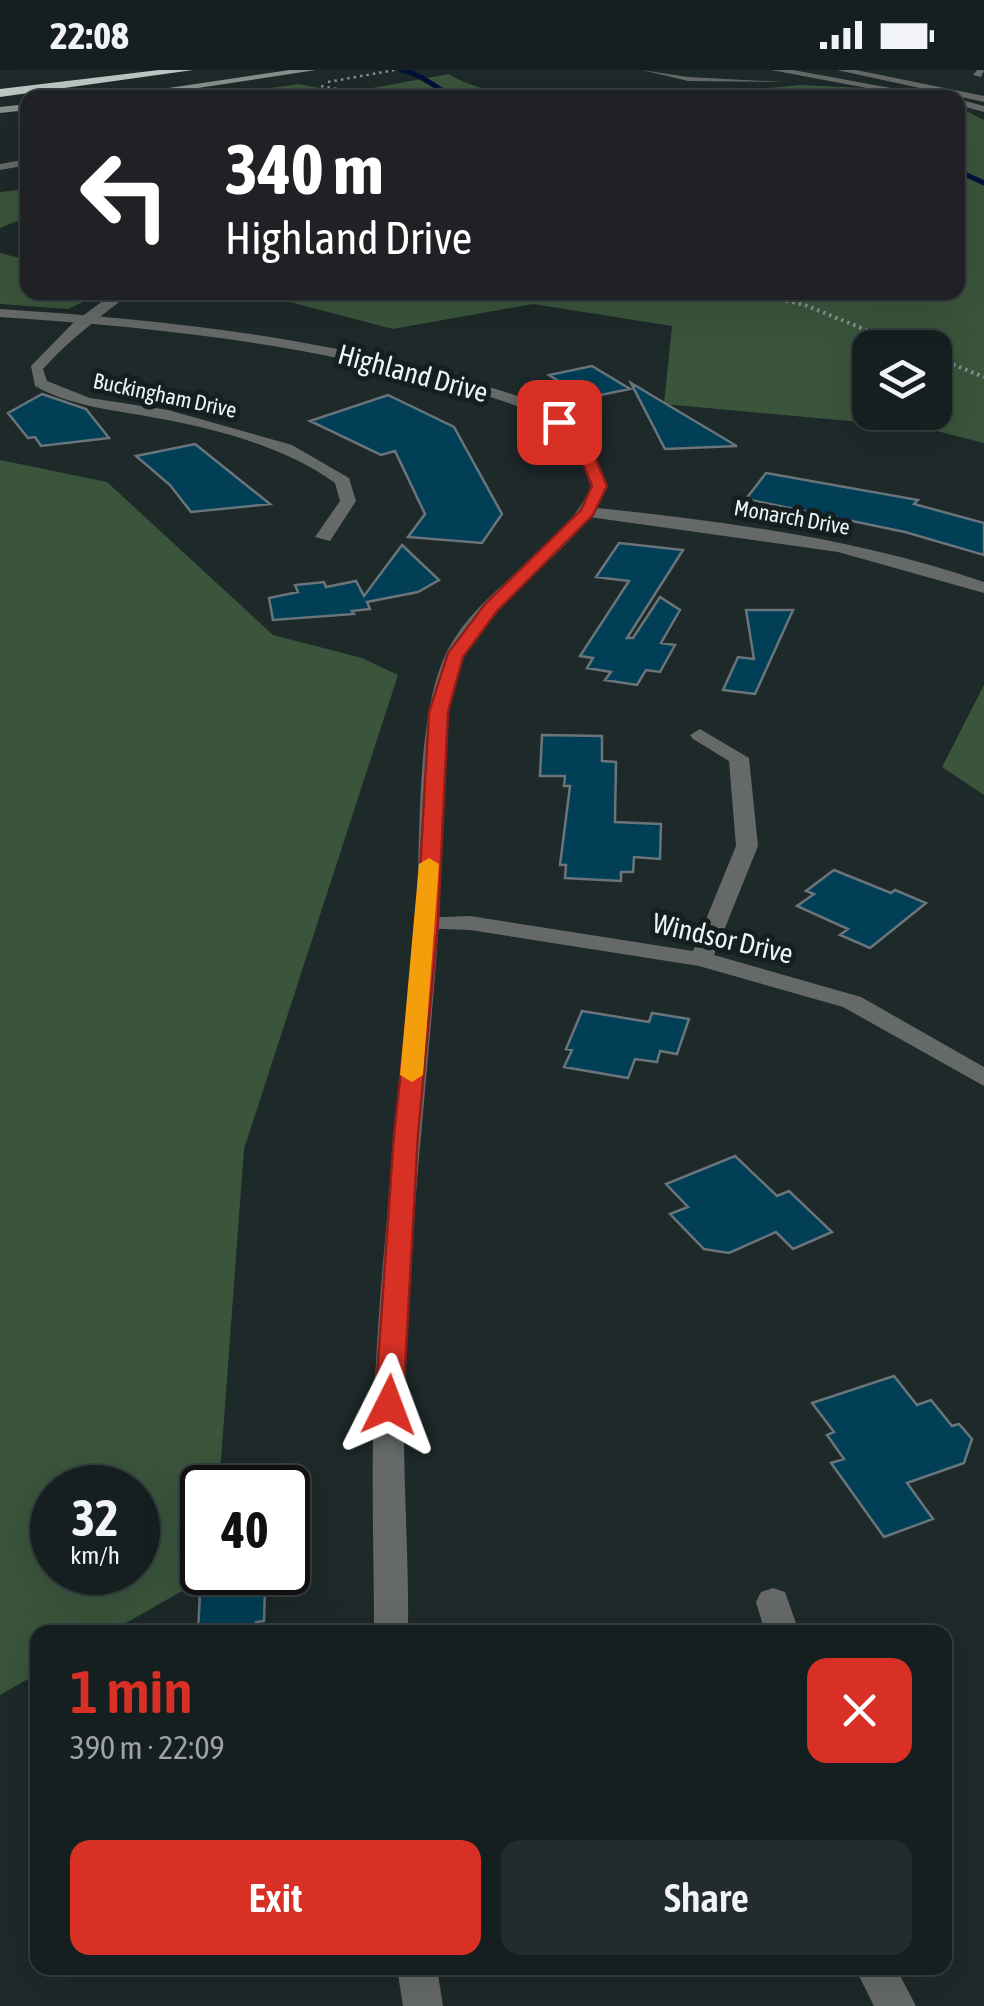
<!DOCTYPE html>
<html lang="en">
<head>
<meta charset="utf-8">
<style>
  body { margin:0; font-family:"Asap Condensed",sans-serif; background:#232c2d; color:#f1f3f6; height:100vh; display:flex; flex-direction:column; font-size:38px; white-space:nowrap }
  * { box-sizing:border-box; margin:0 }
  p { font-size:32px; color:#9ea2a5 }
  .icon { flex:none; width:55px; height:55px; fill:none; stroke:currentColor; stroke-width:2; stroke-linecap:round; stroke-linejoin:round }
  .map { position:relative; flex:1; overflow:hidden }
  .sheet { position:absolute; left:30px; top:1555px; width:922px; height:350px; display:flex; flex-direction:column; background:#161f20; border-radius:20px; box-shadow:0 10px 40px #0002,0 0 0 2px #353d3e }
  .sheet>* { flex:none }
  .hud { position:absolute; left:20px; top:20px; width:945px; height:210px; border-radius:20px; box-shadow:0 10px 40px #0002,0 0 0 2px #353d3e; background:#202124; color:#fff; overflow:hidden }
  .buttons { position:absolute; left:852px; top:260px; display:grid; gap:20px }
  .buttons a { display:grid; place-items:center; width:100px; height:100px; border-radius:20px; background:#161f20; box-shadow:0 10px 40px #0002,0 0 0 2px #353d3e; font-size:50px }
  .speed { position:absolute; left:30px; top:1395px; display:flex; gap:20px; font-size:50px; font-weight:700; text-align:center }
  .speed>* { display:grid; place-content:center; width:130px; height:130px; border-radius:50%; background:#161f20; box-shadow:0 10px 40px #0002,0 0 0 2px #353d3e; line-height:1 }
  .speed small { font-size:25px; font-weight:400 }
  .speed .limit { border:5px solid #111; border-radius:15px; background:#fff; color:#111 }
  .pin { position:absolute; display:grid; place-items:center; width:85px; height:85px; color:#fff; margin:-42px; border-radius:20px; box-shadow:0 5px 15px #0006 }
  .me { position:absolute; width:110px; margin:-55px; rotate:3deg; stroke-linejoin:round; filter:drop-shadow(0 0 8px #0008) }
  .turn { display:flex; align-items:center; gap:35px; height:210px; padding:0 40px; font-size:45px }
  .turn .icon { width:130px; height:130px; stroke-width:2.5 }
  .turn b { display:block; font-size:70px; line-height:85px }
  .round { display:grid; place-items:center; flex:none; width:105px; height:105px; border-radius:20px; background:#232c2d }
  .headline { display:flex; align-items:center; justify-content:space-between; height:170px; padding:0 40px }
  h1 { font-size:60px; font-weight:600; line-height:75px; color:#d93025 }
  .button { display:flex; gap:20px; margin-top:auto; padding:20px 40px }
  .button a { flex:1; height:115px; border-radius:20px; background:#d93025; color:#fff; font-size:40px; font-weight:600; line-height:115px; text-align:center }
  .button a+a { background:#232c2d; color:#f1f3f6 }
  .status { display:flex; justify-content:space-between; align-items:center; height:70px; padding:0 50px; background:#161f20; direction:ltr }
  .status svg { height:28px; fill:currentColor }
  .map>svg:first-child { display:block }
  .green { fill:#3a553c; fill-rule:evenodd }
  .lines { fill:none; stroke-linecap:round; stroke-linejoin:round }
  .stream { stroke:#00113b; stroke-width:5 }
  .building { fill:#013f57; stroke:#6a747a; stroke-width:2.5 }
  .path-far1 { stroke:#868f90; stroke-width:2.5; stroke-dasharray:2.5 4; stroke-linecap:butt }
  .path { stroke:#868f90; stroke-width:4; stroke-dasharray:2.5 4; stroke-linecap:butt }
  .service { fill:#656a68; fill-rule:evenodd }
  .minor { fill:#656a68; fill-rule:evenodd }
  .tertiary { fill:#656a68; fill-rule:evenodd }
  .secondary { fill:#88908e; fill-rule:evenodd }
  .motorway { fill:#bcc8c4; fill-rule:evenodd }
  .route { fill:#d93025; stroke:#8d1f18; stroke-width:2.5 }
  .slow { fill:#f59e0b }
  .labels { text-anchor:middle; stroke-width:10; stroke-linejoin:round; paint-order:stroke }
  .far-street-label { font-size:22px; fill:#edf4f5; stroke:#151f20 }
  .street-label { font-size:28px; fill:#edf4f5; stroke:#151f20 }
</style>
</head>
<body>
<div class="status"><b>22:08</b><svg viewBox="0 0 49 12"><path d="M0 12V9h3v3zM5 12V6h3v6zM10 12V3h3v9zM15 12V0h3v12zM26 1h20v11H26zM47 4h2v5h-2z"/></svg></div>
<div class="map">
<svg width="984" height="1936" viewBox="0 0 984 1936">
  <rect width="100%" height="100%" fill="#1e292a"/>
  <path class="green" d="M 449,4 C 489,29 543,26 590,27 L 207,27 L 299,14 L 345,23 Z
    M 801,15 L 862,18 L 920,28 L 669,28 Z
    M 958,37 L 984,50 L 984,373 L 925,358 L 664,334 L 672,256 L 533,234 L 393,259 L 255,223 L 958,222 ZM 870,278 L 935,278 L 935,342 L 870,342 Z
    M 27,119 L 27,147 L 0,158 L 0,122 Z
    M 0,183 L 27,190 L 28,222 L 102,223 L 68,239 L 0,234 Z
    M 0,390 L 107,412 L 273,565 L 362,588 L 398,605 L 244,1079 L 219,1417 L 202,1418 L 202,1502 L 212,1504 L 110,1562 L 38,1562 L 37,1604 L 0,1625 ZM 52,1418 L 138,1418 L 138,1502 L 52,1502 Z
    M 984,615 L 984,725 L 942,697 Z"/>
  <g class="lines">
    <path class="stream" d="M 401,0 C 418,2 439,20 456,28
      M 737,28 L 837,22 L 894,28
      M 958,101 L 984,113"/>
  </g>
  <path class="building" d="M 592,296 L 630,319 L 586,328 L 549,305 Z
    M 631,313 L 735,375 L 737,376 L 665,379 Z
    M 42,324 L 86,339 L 109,368 L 41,376 L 35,367 L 28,368 L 8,343 Z
    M 388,325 L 454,357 L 502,444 L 482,473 L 408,467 L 425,444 L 395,381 L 381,385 L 310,351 Z
    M 195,374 L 270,434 L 191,442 L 170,415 L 136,386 Z
    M 766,403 L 918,430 L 914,434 L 984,453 L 984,485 L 905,462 L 746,429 Z
    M 619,473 L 683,480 L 627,568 L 633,568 L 660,527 L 680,540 L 661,573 L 675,575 L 660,602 L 646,600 L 637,615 L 605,610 L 611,602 L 587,598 L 593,588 L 580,586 L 629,511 L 596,507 Z
    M 402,475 L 439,510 L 418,522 L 367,532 L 370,539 L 352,541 L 354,544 L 273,550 L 269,528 L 298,522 L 295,515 L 324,512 L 326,517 L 356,511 L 364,526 Z
    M 746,540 L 793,540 L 755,624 L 723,620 L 738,587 L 754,589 Z
    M 542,665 L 602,666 L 602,691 L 616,692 L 615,752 L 661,754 L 660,789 L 634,787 L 633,802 L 621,802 L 621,811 L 565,808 L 566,795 L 560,795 L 570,716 L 564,716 L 565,706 L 540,706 Z
    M 834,800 L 891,823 L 895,820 L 926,833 L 870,878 L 840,865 L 848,859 L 797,836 L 814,824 L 806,821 Z
    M 582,941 L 649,952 L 652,943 L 689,949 L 677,984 L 660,981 L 657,992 L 635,989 L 628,1008 L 564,997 L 572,980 L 566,979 Z
    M 735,1086 L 777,1126 L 789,1121 L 832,1162 L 793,1179 L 776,1162 L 729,1183 L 704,1179 L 670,1144 L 688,1137 L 666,1114 Z
    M 894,1306 L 917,1335 L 931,1330 L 952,1356 L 959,1354 L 972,1369 L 964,1393 L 907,1413 L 933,1449 L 884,1467 L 831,1393 L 844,1389 L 827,1365 L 834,1362 L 812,1333 Z
    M 265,1519 L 264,1551 L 256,1552 L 256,1562 L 198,1562 L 200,1523 Z"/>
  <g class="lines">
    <path class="path-far1" d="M 328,12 L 395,0
      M 321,16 L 386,28"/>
    <path class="path" d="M 748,222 L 805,235 L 910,278
      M 935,287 L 984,307"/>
    <path class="service" d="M 642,0 L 688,7 L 785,12 L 688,11 Z"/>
    <path class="minor" d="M 837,0 L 856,0 L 984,26 L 984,32 Z
      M 977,0 L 984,0 L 981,7 L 973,5 Z
      M 28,89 L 28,95 L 0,100 L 0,94 Z
      M 115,222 L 132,222 C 100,247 70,269 43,299 L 47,311 L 90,328 L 168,340 L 292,375 L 349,408 L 356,431 L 330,471 L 315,467 L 340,431 L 335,413 C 287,378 221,360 162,349 C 118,340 74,338 35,316 L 31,296 L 73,253 Z
      M 588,437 C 723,451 855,468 984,512 L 984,523 L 838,482 L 582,446 L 582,438 Z
      M 700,659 L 749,688 L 758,776 L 714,885 L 861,927 L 984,997 L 984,1016 L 843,937 L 699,896 L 470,860 L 419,858 L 415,853 L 419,848 L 470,846 L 693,881 L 736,776 L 729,691 L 693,669 L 690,665 Z
      M 773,1518 L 785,1522 L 799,1562 L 765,1562 L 756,1532 L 761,1522 Z
      M 855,1898 L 896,1898 L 916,1936 L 874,1936 Z"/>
    <path class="tertiary" d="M 771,0 L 793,0 L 945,28 L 920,28 Z
      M 958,29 L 984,36 L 984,42 L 958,35 Z
      M 0,239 C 155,249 307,265 457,308 C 494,319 538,328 569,353 C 589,369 598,393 607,417 C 577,486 492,521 463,590 C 435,656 444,777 439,852 C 428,1013 407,1174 404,1335 C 403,1411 409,1487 408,1562 L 374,1562 C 374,1486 371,1410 374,1335 C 380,1173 403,1012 416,851 C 421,777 415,654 444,588 C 475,518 560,485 591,417 C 583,395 576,373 557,358 C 526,334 482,325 444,314 C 299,272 150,257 0,247 Z
      M 397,1898 L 437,1898 L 443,1936 L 403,1936 Z"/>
    <path class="secondary" d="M 290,0 L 316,0 L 132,28 L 101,28 Z
      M 28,34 L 28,40 L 0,43 L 0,37 Z"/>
    <path class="motorway" d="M 159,0 L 193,0 L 0,27 L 0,19 Z"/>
  </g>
  <path class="route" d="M 554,349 L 564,349 L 590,375 L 607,416 L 593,445 L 497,541 L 463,587 L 448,642 L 438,853 L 418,1065 L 403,1335 L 399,1342 L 389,1345 L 379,1342 L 375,1335 L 394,1065 L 417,853 L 429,642 L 448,583 L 485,534 L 581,440 L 592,416 L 576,376 L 554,355 Z"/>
  <path class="slow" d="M 429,788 L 439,794 L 423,1005 L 412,1012 L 400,1005 L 419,794 Z"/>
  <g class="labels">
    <g class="far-street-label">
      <text transform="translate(165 325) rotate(12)" y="8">Buckingham Drive</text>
      <text transform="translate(792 447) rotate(10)" y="8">Monarch Drive</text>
    </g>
    <g class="street-label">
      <text transform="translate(413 303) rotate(15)" y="10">Highland Drive</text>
      <text transform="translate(723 868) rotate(13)" y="10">Windsor Drive</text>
    </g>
  </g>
</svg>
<div class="buttons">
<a><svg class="icon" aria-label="layers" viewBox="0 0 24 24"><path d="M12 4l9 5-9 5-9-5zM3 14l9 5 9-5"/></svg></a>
</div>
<div class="speed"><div>32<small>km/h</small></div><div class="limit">40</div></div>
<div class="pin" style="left:559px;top:352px;background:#d93025"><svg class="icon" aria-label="arrive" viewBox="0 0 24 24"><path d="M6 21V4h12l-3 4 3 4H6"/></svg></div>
<svg class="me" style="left:389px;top:1335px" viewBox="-20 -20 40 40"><path d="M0-17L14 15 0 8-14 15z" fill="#d93025" stroke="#fff" stroke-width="4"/></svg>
<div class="hud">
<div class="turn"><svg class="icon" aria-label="left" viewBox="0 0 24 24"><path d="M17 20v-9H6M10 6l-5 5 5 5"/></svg><div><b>340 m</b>Highland Drive</div></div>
</div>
<section class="sheet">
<div class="headline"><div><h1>1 min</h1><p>390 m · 22:09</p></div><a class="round" style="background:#d93025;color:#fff"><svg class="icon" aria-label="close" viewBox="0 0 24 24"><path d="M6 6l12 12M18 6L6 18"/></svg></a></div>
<div class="button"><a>Exit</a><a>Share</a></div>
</section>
</div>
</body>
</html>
